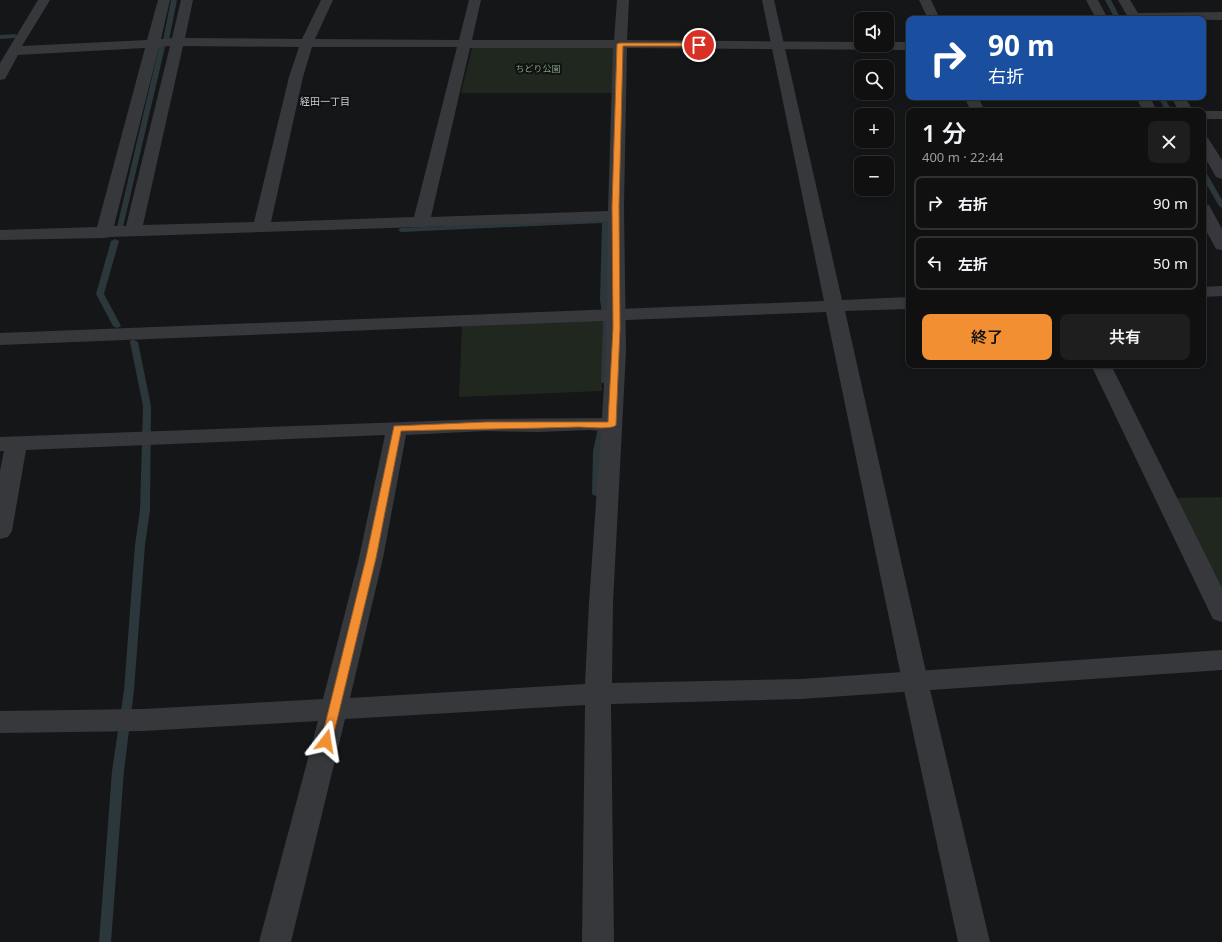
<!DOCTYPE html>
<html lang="ja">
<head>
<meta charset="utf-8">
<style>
  body { margin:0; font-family:"Noto Sans","Noto Sans JP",sans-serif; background:#1e1e1f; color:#f1f3f6; height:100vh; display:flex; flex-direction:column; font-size:15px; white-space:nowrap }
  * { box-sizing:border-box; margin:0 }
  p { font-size:13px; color:#9c9d9f }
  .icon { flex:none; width:22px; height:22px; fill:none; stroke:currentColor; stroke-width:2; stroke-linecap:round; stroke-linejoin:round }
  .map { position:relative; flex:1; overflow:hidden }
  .drawer { position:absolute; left:906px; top:108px; width:300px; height:260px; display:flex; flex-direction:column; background:#101011; border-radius:8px; box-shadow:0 2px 6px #0003,0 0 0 1px #303031 }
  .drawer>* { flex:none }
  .hud { position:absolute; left:906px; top:16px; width:300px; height:84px; border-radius:8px; box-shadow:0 2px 6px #0003,0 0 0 1px #303031; background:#1a4fa0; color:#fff; overflow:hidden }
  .fabs { position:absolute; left:854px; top:12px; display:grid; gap:8px }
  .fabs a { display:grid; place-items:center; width:40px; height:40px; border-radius:8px; background:#101011; box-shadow:0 2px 6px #0003,0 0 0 1px #303031; font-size:20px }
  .pin { position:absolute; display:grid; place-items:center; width:34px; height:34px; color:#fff; margin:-17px; border:2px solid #fff; border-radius:50%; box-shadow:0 1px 4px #0007 }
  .me { position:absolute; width:44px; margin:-22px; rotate:14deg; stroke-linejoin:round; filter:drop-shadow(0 0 3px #0008) }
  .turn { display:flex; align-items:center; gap:14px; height:84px; padding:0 16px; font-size:18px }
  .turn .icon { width:52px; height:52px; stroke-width:2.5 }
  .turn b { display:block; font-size:28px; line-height:34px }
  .round { display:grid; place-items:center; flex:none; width:42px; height:42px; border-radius:8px; background:#1e1e1f }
  .overview { display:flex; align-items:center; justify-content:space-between; height:68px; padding:0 16px }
  h1 { font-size:24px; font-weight:600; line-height:30px }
  .primary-button { display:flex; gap:8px; margin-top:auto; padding:8px 16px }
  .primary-button a { flex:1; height:46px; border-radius:8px; background:#f28f32; color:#111; font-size:16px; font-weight:600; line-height:46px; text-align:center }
  .primary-button a+a { background:#1e1e1f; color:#f1f3f6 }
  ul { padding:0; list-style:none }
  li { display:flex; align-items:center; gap:12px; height:54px; margin:0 8px 6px; padding:0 8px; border:2px solid #303031; border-radius:8px }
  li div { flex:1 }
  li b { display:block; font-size:15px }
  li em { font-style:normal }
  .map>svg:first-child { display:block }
  .green { fill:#1f271f }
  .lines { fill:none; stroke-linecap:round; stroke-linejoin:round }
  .stream { fill:#2b373b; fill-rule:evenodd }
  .minor { fill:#36383c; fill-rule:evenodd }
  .tertiary { fill:#36383c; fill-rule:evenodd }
  .route { fill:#f28f32; stroke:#9d5d20 }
  .labels { text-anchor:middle; stroke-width:4; stroke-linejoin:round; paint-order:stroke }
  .far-park-label { font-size:9px; fill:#82a27e; stroke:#101112 }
  .far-neighbourhood-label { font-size:10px; fill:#c8cdd3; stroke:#101112 }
</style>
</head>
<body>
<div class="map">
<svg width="1222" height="942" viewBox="0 0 1222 942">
  <rect width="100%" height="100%" fill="#151617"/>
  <path class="green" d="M 473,44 L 615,45 L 615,93 L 461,93 Z
    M 603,317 L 602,391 L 459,397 L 462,323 Z
    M 1222,497 L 1222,611 L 1169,498 Z"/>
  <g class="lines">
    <path class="stream" d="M 171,0 L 177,0 L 169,40 L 166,42 L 163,40 Z
      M 1105,0 L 1111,0 L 1121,19 L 1115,19 Z
      M 0,35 L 15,34 L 18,36 L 15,38 L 0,39 Z
      M 162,45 L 165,47 L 123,227 L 120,229 L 117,227 L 159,47 Z
      M 1158,97 L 1164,97 L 1172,111 L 1166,111 Z
      M 1203,170 L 1206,172 L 1222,200 L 1222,208 L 1219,206 L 1203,178 Z
      M 606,219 L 609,221 L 608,300 L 611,320 L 609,382 L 605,384 L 601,382 L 603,320 L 600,300 L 602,223 L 401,232 L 398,230 L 401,228 Z
      M 115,239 L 119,241 L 104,294 L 121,326 L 117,328 L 113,326 L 96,294 L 111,241 Z
      M 131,340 L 134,340 L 138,342 L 151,406 L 150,510 L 145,545 L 134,690 L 124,771 L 111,942 L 99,942 L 112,771 L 124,690 L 135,545 L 140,510 L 143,406 L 130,342 Z
      M 603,420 L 607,423 L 601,451 L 602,494 L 597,497 L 592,494 L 593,451 L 599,423 Z"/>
    <path class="minor" d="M 38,0 L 50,0 L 22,46 L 147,40 L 158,0 L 170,0 L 161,39 L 172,38 L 181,0 L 193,0 L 185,38 L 302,39 L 321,0 L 333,0 L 315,39 L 459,40 L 469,0 L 481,0 L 472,40 L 614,40 L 617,0 L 629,0 L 627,40 L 861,42 L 861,45 L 887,45 L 887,42 L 909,42 L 909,50 L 627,48 L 624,206 L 626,351 L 613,603 L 612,683 L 801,679 L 1222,650 L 1222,670 L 801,699 L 611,704 L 614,942 L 582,942 L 585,705 L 345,719 L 291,942 L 259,942 L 318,721 L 143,731 L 0,733 L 0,711 L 143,709 L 323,699 L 359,558 L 385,435 L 26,450 L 12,531 L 8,537 L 0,539 L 0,471 L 4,451 L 0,451 L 0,437 L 486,419 L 602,418 L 606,351 L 608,221 L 110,237 L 104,238 L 0,240 L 0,230 L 97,227 L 145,48 L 18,55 L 5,79 L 0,80 L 0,63 ZM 170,46 L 126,226 L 114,226 L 159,47 ZM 183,46 L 299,47 L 289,77 L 254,222 L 143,225 ZM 312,47 L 457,47 L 414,217 L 271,222 L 303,77 ZM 470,48 L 613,48 L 608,211 L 431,217 ZM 589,430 L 601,431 L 589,603 L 585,684 L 350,698 L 383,558 L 406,435 L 486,431 L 538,432 Z
      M 919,0 L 931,0 L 940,19 L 928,19 Z
      M 1086,0 L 1098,0 L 1108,19 L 1096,19 Z
      M 1118,0 L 1130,0 L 1138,13 L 1222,12 L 1222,20 L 1129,19 Z
      M 964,97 L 978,97 L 985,111 L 971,111 Z
      M 1136,97 L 1150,97 L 1157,111 L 1143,111 Z
      M 1171,97 L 1185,97 L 1193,111 L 1179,111 Z
      M 1201,111 L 1222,111 L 1222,119 L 1203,119 L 1203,111 Z
      M 1203,136 L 1208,138 L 1222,160 L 1222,179 L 1216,177 L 1203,154 Z
      M 1203,204 L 1209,205 L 1222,229 L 1222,250 L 1216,249 L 1203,225 Z
      M 1091,365 L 1111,365 L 1222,588 L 1222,622 L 1213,619 L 1210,613 Z"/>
    <path class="tertiary" d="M 762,0 L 774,0 L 842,300 L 909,297 L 909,309 L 845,311 L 928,681 L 990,942 L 958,942 L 902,681 L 826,312 L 0,345 L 0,333 L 824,301 Z
      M 1222,286 L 1222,296 L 1203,297 L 1203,287 Z"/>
  </g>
  <path class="route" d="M 620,43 L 699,43 L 701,45 L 699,46 L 623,46 L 619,206 L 620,328 L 616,425 C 612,430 586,427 578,427 C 519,429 460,429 401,431 L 376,558 L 332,741 L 330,744 L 326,745 L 322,744 L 321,741 L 366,558 L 394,426 L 486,422 L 608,422 L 613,328 L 612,206 L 617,44 Z"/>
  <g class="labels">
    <g class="far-park-label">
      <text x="538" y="72">ちどり公園</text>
    </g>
    <g class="far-neighbourhood-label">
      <text x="325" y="105">経田一丁目</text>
    </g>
  </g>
</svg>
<div class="fabs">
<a><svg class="icon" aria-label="sound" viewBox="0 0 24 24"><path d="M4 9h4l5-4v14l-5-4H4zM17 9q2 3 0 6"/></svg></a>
<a><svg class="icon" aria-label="search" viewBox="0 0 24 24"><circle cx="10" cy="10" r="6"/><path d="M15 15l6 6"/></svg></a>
<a>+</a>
<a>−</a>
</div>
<div class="pin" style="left:699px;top:45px;background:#d93025"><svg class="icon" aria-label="arrive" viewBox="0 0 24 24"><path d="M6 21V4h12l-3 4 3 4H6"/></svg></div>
<svg class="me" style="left:326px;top:741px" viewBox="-20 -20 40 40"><path d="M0-17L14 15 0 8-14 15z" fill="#f28f32" stroke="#fff" stroke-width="4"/></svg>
<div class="hud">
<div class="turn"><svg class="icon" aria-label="right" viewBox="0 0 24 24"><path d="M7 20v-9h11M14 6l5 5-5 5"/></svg><div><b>90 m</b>右折</div></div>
</div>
<section class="drawer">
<div class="overview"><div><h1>1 分</h1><p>400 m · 22:44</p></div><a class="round"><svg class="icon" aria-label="close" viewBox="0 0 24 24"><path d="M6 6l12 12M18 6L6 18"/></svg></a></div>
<ul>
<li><svg class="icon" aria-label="right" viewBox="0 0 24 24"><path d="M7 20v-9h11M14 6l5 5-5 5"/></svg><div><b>右折</b></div><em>90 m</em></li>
<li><svg class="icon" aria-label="left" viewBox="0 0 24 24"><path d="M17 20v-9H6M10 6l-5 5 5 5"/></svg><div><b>左折</b></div><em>50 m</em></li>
</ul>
<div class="primary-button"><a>終了</a><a>共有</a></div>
</section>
</div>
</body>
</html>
